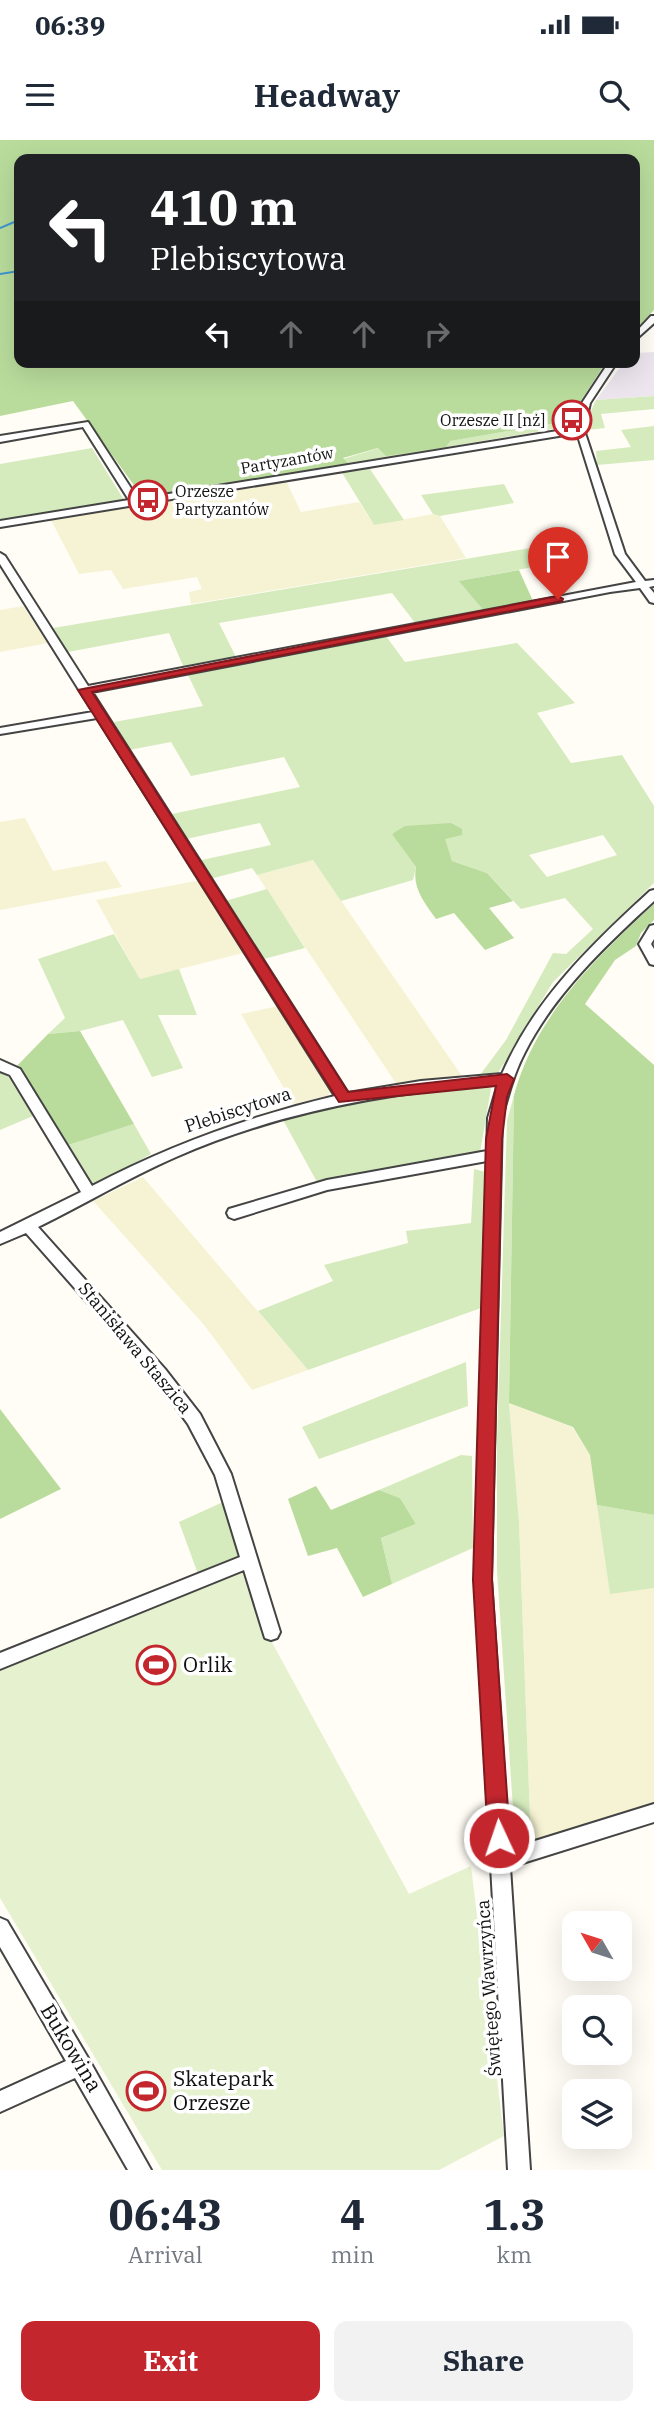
<!DOCTYPE html>
<html lang="en">
<head>
<meta charset="utf-8">
<style>
  body { margin:0; font-family:"IBM Plex Serif",serif; background:#f2f2f3; color:#1f2937; height:100vh; display:flex; flex-direction:column; font-size:26px; white-space:nowrap }
  * { box-sizing:border-box; margin:0 }
  p { font-size:23px; color:#747a83 }
  .icon { flex:none; width:38px; height:38px; fill:none; stroke:currentColor; stroke-width:2; stroke-linecap:round; stroke-linejoin:round }
  .map { position:relative; height:2030px; overflow:hidden }
  .panel { display:flex; flex-direction:column; background:#fff; flex:1 }
  .panel>* { flex:none }
  .top-card { position:absolute; left:14px; top:14px; width:626px; height:214px; border-radius:14px; box-shadow:0 7px 28px #0002; background:#202124; color:#fff; overflow:hidden }
  .needle { width:46px; rotate:309deg }
  .fabs { position:absolute; left:562px; top:1771px; display:grid; gap:14px }
  .fabs a { display:grid; place-items:center; width:70px; height:70px; border-radius:14px; background:#fff; box-shadow:0 7px 28px #0002; font-size:35px }
  .pin { position:absolute; display:grid; place-items:center; width:60px; height:60px; color:#fff; margin:-72px -30px; border-radius:50% 50% 50% 0; rotate:-45deg; box-shadow:0 0 7px #0007 }
  .pin .icon { rotate:45deg }
  .me { position:absolute; width:77px; margin:-38px; rotate:357deg; stroke-linejoin:round; filter:drop-shadow(0 0 5px #0008) }
  .turn { display:flex; align-items:center; gap:24px; height:147px; padding:0 21px; font-size:32px }
  .turn .icon { width:91px; height:91px; stroke-width:2.5 }
  .turn b { display:block; font-size:49px; line-height:60px }
  .lanes { display:flex; align-items:center; height:66px; padding:0 21px; background:#0003; justify-content:center; gap:35px; direction:ltr }
  .lanes .off { opacity:.35 }
  .eta { display:flex; justify-content:space-evenly; align-items:center; height:119px; text-align:center }
  .eta b { font-size:42px; font-weight:700; line-height:49px }
  .action { display:flex; gap:14px; margin-top:auto; padding:14px 21px }
  .action a { flex:1; height:80px; border-radius:14px; background:#c4262e; color:#fff; font-size:28px; font-weight:700; line-height:80px; text-align:center }
  .action a+a { background:#f2f2f3; color:#1f2937 }
  .status { display:flex; justify-content:space-between; align-items:center; height:49px; padding:0 35px; background:#fff; direction:ltr }
  .status svg { height:19px; fill:currentColor }
  header { display:flex; justify-content:space-between; align-items:center; height:91px; padding:0 21px; background:#fff; font-size:32px; font-weight:700 }
  .map>svg:first-child { display:block }
  .industrial { fill:#eee6ef }
  .farmland { fill:#f6f3d4 }
  .green { fill:#d5ebbd; fill-rule:evenodd }
  .forest { fill:#b9dc9c }
  .pitch { fill:#e6f2cf }
  .lines { fill:none; stroke-linecap:round; stroke-linejoin:round }
  .stream { stroke:#3f96cf; stroke-width:2 }
  .minor-casing { stroke:#444; stroke-width:4 }
  .minor { fill:#fff; fill-rule:evenodd }
  .route { fill:#c4262e; stroke:#7f191e; stroke-width:2 }
  .labels { text-anchor:middle; stroke-width:7; stroke-linejoin:round; paint-order:stroke }
  .far-poi-label { font-size:16px; fill:#111; stroke:#fff; text-anchor:end }
  .far-street-label { font-size:16px; fill:#111; stroke:#fff }
  .street-label { font-size:18px; fill:#111; stroke:#fff }
  .near-poi-label { font-size:21px; fill:#111; stroke:#fff; text-anchor:start }
  .near-street-label { font-size:21px; fill:#111; stroke:#fff }
</style>
</head>
<body>
<div class="status"><b>06:39</b><svg viewBox="0 0 49 12"><path d="M0 12V9h3v3zM5 12V6h3v6zM10 12V3h3v9zM15 12V0h3v12zM26 1h20v11H26zM47 4h2v5h-2z"/></svg></div>
<header><svg class="icon" aria-label="menu" viewBox="0 0 24 24"><path d="M4 6h16M4 12h16M4 18h16"/></svg>Headway<svg class="icon" aria-label="search" viewBox="0 0 24 24"><circle cx="10" cy="10" r="6"/><path d="M15 15l6 6"/></svg></header>
<div class="map">
<svg width="654" height="2030" viewBox="0 0 654 2030">
  <rect width="100%" height="100%" fill="#fffdf5"/>
  <path class="industrial" d="M 654,212 L 654,256 L 596,260 L 624,222 L 635,222 L 635,213 Z"/>
  <path class="farmland" d="M 286,341 L 301,372 L 359,362 L 374,385 L 433,374 L 440,376 L 466,418 L 191,464 L 189,452 L 202,449 L 197,437 L 123,449 L 111,430 L 79,434 L 51,380 Z
    M 23,466 L 48,503 L 0,512 L 0,470 Z
    M 25,678 L 53,731 L 106,721 L 122,747 L 0,770 L 0,682 Z
    M 313,720 L 462,936 L 397,945 L 257,735 Z
    M 201,740 L 247,812 L 140,839 L 96,760 Z
    M 278,866 L 333,950 L 327,956 L 293,964 L 241,874 Z
    M 143,1037 L 308,1230 L 252,1250 L 205,1186 L 93,1061 Z
    M 509,1263 L 572,1287 L 590,1315 L 610,1453 L 654,1448 L 654,1666 L 531,1705 L 519,1382 Z"/>
  <path class="green" d="M 654,256 L 654,269 L 601,274 L 605,288 L 587,290 L 589,275 L 596,260 Z
    M 568,281 L 570,286 L 349,324 L 343,319 L 379,308 L 449,301 Z
    M 654,286 L 654,320 L 597,325 L 596,311 L 631,307 L 621,290 Z
    M 92,308 L 124,360 L 119,364 L 0,380 L 0,324 Z
    M 368,326 L 404,380 L 374,385 L 341,331 Z
    M 504,344 L 514,363 L 440,376 L 433,374 L 421,355 Z
    M 543,406 L 554,423 L 460,441 L 484,471 L 416,484 L 392,453 L 219,483 L 237,519 L 184,528 L 169,493 L 68,512 L 53,488 Z
    M 386,496 L 405,522 L 517,503 L 575,563 L 537,573 L 571,623 L 622,615 L 654,666 L 654,743 L 553,842 L 498,933 L 480,935 L 506,900 L 553,813 L 566,814 L 593,789 L 565,758 L 521,769 L 487,733 L 452,721 L 444,699 L 392,693 L 416,727 L 413,740 L 341,761 L 313,720 L 257,735 L 252,728 L 210,739 L 197,721 L 271,705 L 260,683 L 186,699 L 172,674 L 300,647 L 284,617 L 191,636 L 171,602 L 129,610 L 114,582 L 203,566 L 187,533 ZM 603,695 L 617,715 L 547,737 L 529,715 Z
    M 267,749 L 305,808 L 264,819 L 225,761 Z
    M 114,794 L 140,839 L 179,829 L 197,875 L 158,875 L 183,928 L 152,937 L 123,880 L 80,891 L 48,894 L 65,878 L 38,819 Z
    M 0,931 L 8,936 L 33,976 L 0,990 Z
    M 485,944 L 491,948 L 480,1013 L 475,1015 L 317,1042 L 282,978 L 346,962 Z
    M 514,955 L 509,1263 L 519,1382 L 531,1705 L 515,1698 L 497,1431 L 497,1301 L 507,981 Z
    M 134,984 L 151,1014 L 99,1043 L 89,1043 L 65,1006 Z
    M 474,1029 L 486,1032 L 481,1168 L 308,1230 L 258,1171 L 333,1141 L 324,1125 L 408,1103 L 406,1091 L 471,1083 Z
    M 466,1222 L 468,1266 L 319,1319 L 302,1287 Z
    M 461,1315 L 472,1316 L 473,1408 L 392,1444 L 381,1398 L 416,1384 L 400,1358 L 379,1350 Z
    M 223,1362 L 240,1418 L 198,1434 L 179,1382 Z
    M 597,1365 L 654,1375 L 654,1448 L 610,1454 Z"/>
  <path class="forest" d="M 0,0 L 654,0 L 654,170 L 635,190 L 635,19 L 19,19 L 19,222 L 606,222 L 568,281 L 450,301 L 446,307 L 386,316 L 378,308 L 343,318 L 349,324 L 156,357 L 141,355 L 73,261 L 0,276 Z
    M 519,430 L 533,461 L 484,471 L 459,441 Z
    M 451,683 L 462,689 L 462,695 L 445,699 L 452,721 L 487,733 L 513,761 L 489,768 L 514,798 L 485,810 L 454,773 L 436,779 C 424,762 412,748 416,727 L 392,694 L 405,686 Z
    M 654,764 L 654,780 L 641,793 L 636,806 L 615,820 L 585,864 L 654,925 L 654,1375 L 597,1365 L 590,1315 L 573,1287 L 509,1263 L 514,955 C 536,875 595,819 654,764 Z
    M 80,891 L 134,984 L 65,1006 L 15,928 L 48,894 Z
    M 0,1269 L 61,1349 L 0,1379 Z
    M 316,1346 L 331,1370 L 379,1350 L 400,1358 L 416,1384 L 381,1398 L 392,1444 L 363,1457 L 337,1408 L 308,1416 L 288,1359 Z"/>
  <path class="pitch" d="M 248,1421 L 268,1495 L 409,1754 L 471,1726 L 504,1996 L 439,2030 L 162,2030 L 0,1758 L 0,1521 Z"/>
  <g class="lines">
    <path class="stream" d="M 0,88 L 19,80
      M 0,134 L 19,131"/>
    <defs>
      <path id="minor" d="M 651,176 L 654,176 L 654,183 L 635,200 L 635,193 Z
        M 609,222 L 617,222 L 590,263 L 584,290 L 625,414 L 645,441 L 654,440 L 654,446 L 649,447 L 654,453 L 654,463 L 650,462 L 640,448 L 610,452 L 92,552 L 348,953 L 421,941 L 502,934 C 534,860 591,805 650,751 L 654,750 L 654,761 C 606,805 555,853 525,912 C 514,933 508,955 502,978 L 491,1439 L 509,1709 L 654,1664 L 654,1682 L 510,1727 L 530,2030 L 508,2030 L 475,1439 L 487,1021 L 327,1050 L 234,1079 L 229,1077 L 227,1073 L 229,1069 L 327,1040 L 487,1011 L 488,978 L 498,944 C 387,952 278,972 176,1017 C 128,1038 85,1064 38,1087 L 165,1229 L 200,1274 L 231,1334 L 280,1492 L 277,1498 L 271,1500 L 265,1498 L 244,1430 L 0,1529 L 0,1513 L 240,1417 L 215,1335 L 188,1284 L 155,1239 L 26,1093 L 0,1104 L 0,1092 L 81,1052 L 10,935 L 0,931 L 0,920 L 20,929 L 92,1046 C 170,1005 250,976 335,956 L 97,578 L 0,594 L 0,588 L 93,572 L 0,424 L 0,413 L 5,416 L 88,546 L 636,442 L 615,414 L 577,293 L 0,387 L 0,381 L 129,360 L 83,287 L 0,302 L 0,296 L 88,282 L 138,359 L 576,288 L 582,263 Z
        M 654,785 L 654,799 L 651,804 L 654,809 L 654,825 L 650,824 L 639,804 L 650,786 Z
        M 0,1778 L 7,1781 L 88,1918 L 151,2030 L 128,2030 L 75,1938 L 0,1972 L 0,1951 L 66,1921 L 0,1807 Z"/>
    </defs>
    <use href="#minor" class="minor-casing"/>
    <use href="#minor" class="minor"/>
  </g>
  <path class="route" d="M 558,456 L 563,459 L 562,461 L 92,552 L 348,952 L 507,934 L 514,939 L 507,957 L 502,999 L 492,1440 L 510,1698 L 507,1706 L 499,1709 L 492,1706 L 488,1698 L 473,1440 L 486,999 L 496,946 L 339,962 L 78,550 Z"/>
  <defs>
    <symbol id="bus-ring" viewBox="-11 -11 22 22"><circle r="9.5" fill="#fff" stroke="#c4262e" stroke-width="1.5"/><path d="M-5-6H5V4H4V6H2V4H-2V6H-4V4H-5ZM-3.5-4V0h7V-4ZM-3.5 1.2v1.5H-2V1.2ZM2 1.2v1.5H3.5V1.2Z" fill="#c4262e"/></symbol>
    <symbol id="stadium-ring" viewBox="-11 -11 22 22"><circle r="9.5" fill="#fff" stroke="#c4262e" stroke-width="1.5"/><path d="M0-5a6.5 5 0 1 0 0 10a6.5 5 0 1 0 0-10ZM-3.5-1.8h7v3.6h-7Z" fill="#c4262e"/></symbol>
  </defs>
  <g fill-rule="evenodd">
    <use href="#bus-ring" x="550" y="258" width="44" height="44"/>
    <use href="#bus-ring" x="126" y="338" width="44" height="44"/>
    <use href="#stadium-ring" x="134" y="1503" width="44" height="44"/>
    <use href="#stadium-ring" x="124" y="1929" width="44" height="44"/>
  </g>
  <g class="labels">
    <g class="far-poi-label">
      <text x="545" y="286">Orzesze II [nż]</text>
      <text x="175" y="357" text-anchor="start">Orzesze<tspan x="175" dy="18">Partyzantów</tspan></text>
    </g>
    <g class="far-street-label">
      <text transform="translate(287 320) rotate(-10)" y="6">Partyzantów</text>
    </g>
    <g class="street-label">
      <text transform="translate(238 970) rotate(-18)" y="6">Plebiscytowa</text>
      <text transform="translate(135 1208) rotate(50)" y="6">Stanisława Staszica</text>
      <text transform="translate(489 1848) rotate(-94)" y="6">Świętego Wawrzyńca</text>
    </g>
    <g class="near-poi-label">
      <text x="183" y="1532">Orlik</text>
      <text x="173" y="1946">Skatepark<tspan x="173" dy="24">Orzesze</tspan></text>
    </g>
    <g class="near-street-label">
      <text transform="translate(71 1908) rotate(59)" y="7">Bukowina</text>
    </g>
  </g>
</svg>
<div class="fabs">
<a><svg class="needle" viewBox="-14 -14 28 28"><path d="M0-13l5 13h-10z" fill="#e53935"/><path d="M0 13l5-13h-10z" fill="#747a83"/></svg></a>
<a><svg class="icon" aria-label="search" viewBox="0 0 24 24"><circle cx="10" cy="10" r="6"/><path d="M15 15l6 6"/></svg></a>
<a><svg class="icon" aria-label="layers" viewBox="0 0 24 24"><path d="M12 4l9 5-9 5-9-5zM3 14l9 5 9-5"/></svg></a>
</div>
<div class="pin" style="left:558px;top:459px;background:#d93025"><svg class="icon" aria-label="arrive" viewBox="0 0 24 24"><path d="M6 21V4h12l-3 4 3 4H6"/></svg></div>
<svg class="me" style="left:499px;top:1698px" viewBox="-20 -20 40 40"><circle r="17" fill="#c4262e" stroke="#fff" stroke-width="3"/><path d="M0-11L8 9 0 5-8 9z" fill="#fff"/></svg>
<div class="top-card">
<div class="turn"><svg class="icon" aria-label="left" viewBox="0 0 24 24"><path d="M17 20v-9H6M10 6l-5 5 5 5"/></svg><div><b>410 m</b>Plebiscytowa</div></div>
<div class="lanes"><svg class="icon" aria-label="left" viewBox="0 0 24 24"><path d="M17 20v-9H6M10 6l-5 5 5 5"/></svg><svg class="icon off" aria-label="ahead" viewBox="0 0 24 24"><path d="M12 20V5M6 11l6-6 6 6"/></svg><svg class="icon off" aria-label="ahead" viewBox="0 0 24 24"><path d="M12 20V5M6 11l6-6 6 6"/></svg><svg class="icon off" aria-label="right" viewBox="0 0 24 24"><path d="M7 20v-9h11M14 6l5 5-5 5"/></svg></div>
</div>
</div>
<section class="panel">
<div class="eta">
<div><b>06:43</b><p>Arrival</p></div>
<div><b>4</b><p>min</p></div>
<div><b>1.3</b><p>km</p></div>
</div>
<div class="action"><a>Exit</a><a>Share</a></div>
</section>
</body>
</html>
